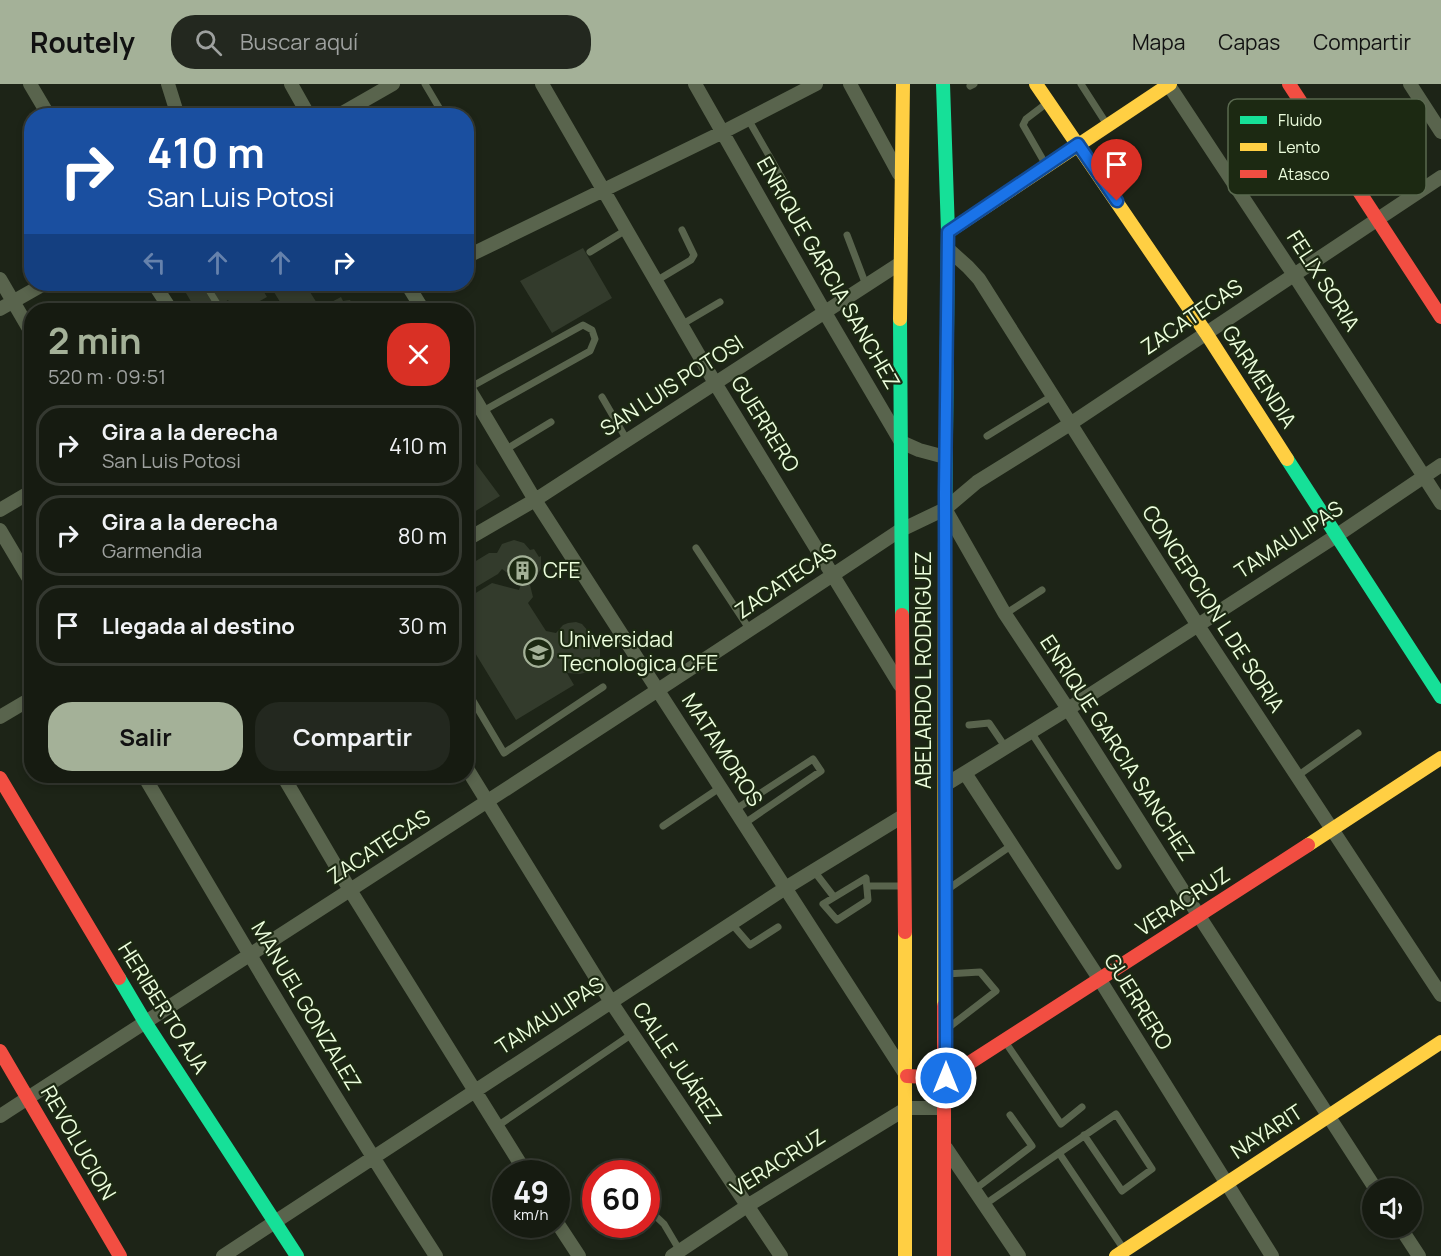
<!DOCTYPE html>
<html lang="es">
<head>
<meta charset="utf-8">
<style>
  body { margin:0; font-family:Manrope,sans-serif; background:#23281f; color:#f1f3f6; height:100vh; display:flex; flex-direction:column; font-size:22px; white-space:nowrap }
  * { box-sizing:border-box; margin:0 }
  p { font-size:20px; color:#9ea19f }
  .icon { flex:none; width:33px; height:33px; fill:none; stroke:currentColor; stroke-width:2; stroke-linecap:round; stroke-linejoin:round }
  .map { position:relative; flex:1; overflow:hidden }
  .details { position:absolute; left:24px; top:219px; width:450px; height:480px; display:flex; flex-direction:column; background:#161b11; border-radius:24px; box-shadow:0 3px 9px #0003,0 0 0 2px #353931 }
  .details>* { flex:none }
  .hud { position:absolute; left:24px; top:24px; width:450px; height:183px; border-radius:24px; box-shadow:0 3px 9px #0003,0 0 0 2px #353931; background:#1a4fa0; color:#fff; overflow:hidden }
  .fabs { position:absolute; left:1362px; top:1094px; display:grid; gap:12px }
  .fabs a { display:grid; place-items:center; width:60px; height:60px; border-radius:50%; background:#161b11; box-shadow:0 3px 9px #0003,0 0 0 2px #353931; font-size:30px }
  .speed { position:absolute; left:492px; top:1076px; display:flex; gap:12px; font-size:30px; font-weight:700; text-align:center }
  .speed>* { display:grid; place-content:center; width:78px; height:78px; border-radius:50%; background:#161b11; box-shadow:0 3px 9px #0003,0 0 0 2px #353931; line-height:1 }
  .speed small { font-size:15px; font-weight:400 }
  .speed .limit { border:9px solid #d22; background:#fff; color:#111 }
  .pin { position:absolute; display:grid; place-items:center; width:51px; height:51px; color:#fff; margin:-62px -26px; border-radius:50% 50% 50% 0; rotate:-45deg; box-shadow:0 0 6px #0007 }
  .pin .icon { rotate:45deg }
  .me { position:absolute; width:66px; margin:-33px; rotate:0deg; stroke-linejoin:round; filter:drop-shadow(0 0 4px #0008) }
  .turn { display:flex; align-items:center; gap:21px; height:126px; padding:0 24px; font-size:27px }
  .turn .icon { width:78px; height:78px; stroke-width:2.5 }
  .turn b { display:block; font-size:42px; line-height:51px }
  .lanes { display:flex; align-items:center; height:57px; padding:0 24px; background:#0003; justify-content:center; gap:30px; direction:ltr }
  .lanes .off { opacity:.35 }
  .round { display:grid; place-items:center; flex:none; width:63px; height:63px; border-radius:24px; background:#23281f }
  .headline { display:flex; align-items:center; justify-content:space-between; height:102px; padding:0 24px }
  h1 { font-size:36px; font-weight:700; line-height:45px; color:#a4b198 }
  .button { display:flex; gap:12px; margin-top:auto; padding:12px 24px }
  .button a { flex:1; height:69px; border-radius:24px; background:#a4b198; color:#111; font-size:24px; font-weight:700; line-height:69px; text-align:center }
  .button a+a { background:#23281f; color:#f1f3f6 }
  ul { padding:0; list-style:none }
  li { display:flex; align-items:center; gap:18px; height:81px; margin:0 12px 9px; padding:0 12px; border:3px solid #353931; border-radius:24px }
  li div { flex:1 }
  li b { display:block; font-size:22px }
  li em { font-style:normal }
  header { display:flex; align-items:center; gap:36px; box-sizing:border-box; height:84px; padding:0 30px; background:#a4b198; color:#111 }
  header strong { font-size:28px }
  nav { display:flex; gap:33px; margin-inline-start:auto; font-size:21px }
  .search { width:420px; height:54px; background:#23281f; display:flex; align-items:center; gap:15px; box-sizing:border-box; padding:0 21px; border-radius:24px; color:#9ea19f; font-size:22px }
  .map>svg:first-child { display:block }
  .building { fill:#333b2c }
  .lines { fill:none; stroke-linecap:round; stroke-linejoin:round }
  .lane { stroke:#59644d; stroke-width:7 }
  .street { stroke:#59644d; stroke-width:14 }
  .fast { stroke:#16e098; stroke-width:14 }
  .slow { stroke:#ffcf43; stroke-width:14 }
  .jam { stroke:#f24e42; stroke-width:14 }
  .route-casing { stroke:#114b97; stroke-width:15 }
  .route { stroke:#1a73e8; stroke-width:10 }
  .labels { text-anchor:middle; stroke-width:4.5; stroke-linejoin:round; paint-order:stroke }
  .street-label { font-size:21px; fill:#ecfddd; stroke:#1c2912 }
  .poi-label { font-size:21px; fill:#ecfddd; stroke:#1c2912; text-anchor:start }
  .key { fill:#1c2912; stroke:#5a694f; stroke-width:1.5 }
  .key-label { font-size:16px; fill:#ecfddd }
</style>
</head>
<body>
<header>
<strong>Routely</strong>
<div class="search"><svg class="icon" aria-label="search" viewBox="0 0 24 24"><circle cx="10" cy="10" r="6"/><path d="M15 15l6 6"/></svg>Buscar aquí</div>
<nav><a>Mapa</a><a>Capas</a><a>Compartir</a></nav>
</header>
<div class="map">
<svg width="1441" height="1172" viewBox="0 0 1441 1172">
  <rect width="100%" height="100%" fill="#1d2417"/>
  <path class="building" d="M 583,164 L 612,214 L 552,249 L 520,197 Z
    M 191,200 L 201,200 L 217,226 L 196,226 L 183,204 Z
    M 217,200 L 259,200 L 267,213 L 244,226 L 234,226 L 228,216 L 221,221 L 211,204 Z
    M 269,200 L 305,200 L 320,224 L 341,213 L 343,217 L 350,216 L 356,226 L 285,226 Z
    M 119,219 L 134,221 L 138,226 L 106,226 Z
    M 471,373 L 500,412 L 466,433 L 466,374 Z
    M 514,456 L 524,459 L 530,466 L 534,465 L 539,473 L 541,472 L 541,485 L 530,501 L 533,513 L 528,519 L 546,547 L 556,549 L 563,541 L 568,539 L 576,538 L 582,540 L 595,555 L 600,564 L 600,572 L 595,582 L 588,588 L 580,590 L 567,589 L 574,601 L 516,636 L 466,554 L 466,515 L 492,499 L 519,506 L 521,500 L 514,490 L 510,491 L 502,485 L 498,490 L 466,509 L 466,483 L 489,469 L 497,469 L 502,460 Z"/>
  <g class="lines">
    <path class="lane" d="M 425,0 L 444,32
      M 1081,0 L 1106,39
      M 970,2 L 974,0
      M 748,35 L 784,98
      M 1046,81 L 1023,41 L 1026,35 L 1047,19
      M 847,151 L 866,201
      M 590,168 L 626,146
      M 656,197 L 691,176 L 694,171 L 682,146
      M 205,200 L 221,226
      M 681,241 L 720,218
      M 469,304 L 583,241 L 592,246 L 595,255 L 590,267 L 483,327
      M 602,313 L 627,356
      M 987,352 L 1052,312
      M 505,366 L 551,338
      M 696,464 L 750,546
      M 1005,530 L 1042,506
      M 466,605 L 504,669 L 603,603
      M 969,641 L 989,639 L 1006,664
      M 1031,648 L 1118,782
      M 1296,693 L 1358,649
      M 736,725 L 813,675 L 821,687 L 745,739
      M 663,742 L 721,703
      M 814,787 L 834,813
      M 866,794 L 868,816 L 837,836 L 823,820 Z
      M 867,802 L 902,802
      M 948,805 L 1012,761
      M 731,839 L 750,861 L 778,843
      M 946,890 L 980,888 L 996,907 L 948,944
      M 1006,959 L 1061,1040 L 1082,1023
      M 496,1043 L 632,950
      M 1059,1069 L 1116,1030 L 1152,1085 L 1122,1107 L 1084,1051
      M 974,1106 L 1032,1062 L 1010,1031
      M 984,1121 L 1059,1069 L 1123,1164
      M 646,1123 L 664,1140 L 680,1167"/>
    <path class="street" d="M 30,0 L 49,32
      M 168,0 L 178,32
      M 291,0 L 309,32
      M 542,0 L 715,299 L 900,601
      M 695,0 L 824,227 L 901,358 L 919,366 L 945,373
      M 850,0 L 899,90
      M 1168,0 L 1294,191 L 1441,419
      M 1410,0 L 1441,48
      M 337,32 L 393,0
      M 948,165 L 968,183 L 979,195 L 1197,540 L 1441,911
      M 466,173 L 723,48 L 816,0
      M 0,195 L 32,250
      M 154,200 L 171,226
      M 407,200 L 423,226
      M 0,225 L 44,200
      M 466,300 L 535,416 L 904,988
      M 0,426 L 32,407
      M 948,430 L 1005,530 L 1068,625 L 1199,832 L 1375,1104
      M 0,446 L 32,500
      M 466,456 L 535,416 L 899,180
      M 0,633 L 32,614
      M 466,683 L 611,918 L 781,1172
      M 965,689 L 1100,896 L 1272,1172
      M 144,692 C 239,853 334,1015 436,1172
      M 283,692 L 350,806 L 526,1089
      M 945,701 L 1068,625 L 1336,452 L 1441,381
      M 0,1032 C 300,838 602,645 899,447 L 945,425 L 977,398 L 1070,340 L 1441,93
      M 946,1064 L 1019,1172
      M 556,1137 L 579,1172
      M 1400,1143 L 1419,1172
      M 223,1172 L 787,803 L 903,732
      M 672,1172 L 747,1122 L 907,1024 L 944,1024"/>
    <path class="fast" d="M 943,0 L 948,148 L 945,453
      M 900,235 L 902,531
      M 1287,375 L 1441,613
      M 119,894 L 145,938 L 297,1172"/>
    <path class="slow" d="M 1036,0 L 1206,249 L 1287,375
      M 948,148 L 1170,0
      M 900,235 L 903,0
      M 1308,761 L 1441,674
      M 905,848 L 905,1172
      M 944,922 L 945,453
      M 1116,1172 L 1441,958"/>
    <path class="jam" d="M 1289,0 L 1441,233
      M 902,531 L 905,848
      M 0,694 L 119,894
      M 0,967 L 120,1172
      M 907,992 L 946,994 L 1308,761
      M 944,1172 L 944,922"/>
  </g>
  <g class="lines">
    <defs>
      <path id="route" d="M 946,994 L 945,408 L 948,148 L 1078,60 L 1117,117"/>
    </defs>
    <use href="#route" class="route-casing"/>
    <use href="#route" class="route"/>
  </g>
  <defs>
    <symbol id="building-ring" viewBox="-11 -11 22 22"><circle r="9.5" fill="#1c2912" stroke="#a4b198" stroke-width="1.5"/><path d="M-4-6H4V6H1V3H-1V6H-4ZM-2.5-4.3h1.7v1.8h-1.7ZM.8-4.3h1.7v1.8H.8ZM-2.5-1h1.7V.8h-1.7ZM.8-1h1.7V.8H.8Z" fill="#a4b198"/></symbol>
    <symbol id="university-ring" viewBox="-11 -11 22 22"><circle r="9.5" fill="#1c2912" stroke="#a4b198" stroke-width="1.5"/><path d="M0-5L7-2L0 1L-7-2ZM-4 1L0 2.5L4 1V4Q0 6-4 4Z" fill="#a4b198"/></symbol>
  </defs>
  <g fill-rule="evenodd">
    <use href="#building-ring" x="506" y="470" width="33" height="33"/>
    <use href="#university-ring" x="522" y="552" width="33" height="33"/>
  </g>
  <g class="labels">
    <g class="street-label">
      <text transform="translate(828 189) rotate(60)" y="7">ENRIQUE GARCIA SANCHEZ</text>
      <text transform="translate(1323 197) rotate(57)" y="7">FELIX SORIA</text>
      <text transform="translate(1192 233) rotate(-34)" y="7">ZACATECAS</text>
      <text transform="translate(1259 293) rotate(57)" y="7">GARMENDIA</text>
      <text transform="translate(672 302) rotate(-33)" y="7">SAN LUIS POTOSI</text>
      <text transform="translate(765 340) rotate(58)" y="7">GUERRERO</text>
      <text transform="translate(1289 456) rotate(-33)" y="7">TAMAULIPAS</text>
      <text transform="translate(786 497) rotate(-34)" y="7">ZACATECAS</text>
      <text transform="translate(1213 525) rotate(57)" y="7">CONCEPCION L DE SORIA</text>
      <text transform="translate(924 586) rotate(-90)" y="7">ABELARDO L RODRIGUEZ</text>
      <text transform="translate(1117 664) rotate(57)" y="7">ENRIQUE GARCIA SANCHEZ</text>
      <text transform="translate(722 666) rotate(57)" y="7">MATAMOROS</text>
      <text transform="translate(379 763) rotate(-33)" y="7">ZACATECAS</text>
      <text transform="translate(1183 818) rotate(-33)" y="7">VERACRUZ</text>
      <text transform="translate(1138 918) rotate(58)" y="7">GUERRERO</text>
      <text transform="translate(306 922) rotate(59)" y="7">MANUEL GONZALEZ</text>
      <text transform="translate(163 924) rotate(58)" y="7">HERIBERTO AJA</text>
      <text transform="translate(550 932) rotate(-33)" y="7">TAMAULIPAS</text>
      <text transform="translate(677 979) rotate(56)" y="7">CALLE JUÁREZ</text>
      <text transform="translate(1267 1048) rotate(-33)" y="7">NAYARIT</text>
      <text transform="translate(78 1059) rotate(60)" y="7">REVOLUCION</text>
      <text transform="translate(778 1079) rotate(-32)" y="7">VERACRUZ</text>
    </g>
    <g class="poi-label">
      <text x="543" y="494">CFE</text>
      <text x="559" y="563">Universidad<tspan x="559" dy="24">Tecnologica CFE</tspan></text>
    </g>
  </g>
  <rect x="1228" y="15" width="198" height="96" rx="9" class="key"/>
  <rect x="1240" y="32" width="27" height="8" fill="#16e098"/>
  <rect x="1240" y="59" width="27" height="8" fill="#ffcf43"/>
  <rect x="1240" y="86" width="27" height="8" fill="#f24e42"/>
  <g class="key-label">
    <text x="1278" y="42">Fluido</text>
    <text x="1278" y="69">Lento</text>
    <text x="1278" y="96">Atasco</text>
  </g>
</svg>
<div class="fabs">
<a><svg class="icon" aria-label="sound" viewBox="0 0 24 24"><path d="M4 9h4l5-4v14l-5-4H4zM17 9q2 3 0 6"/></svg></a>
</div>
<div class="speed"><div>49<small>km/h</small></div><div class="limit">60</div></div>
<div class="pin" style="left:1117px;top:117px;background:#d93025"><svg class="icon" aria-label="arrive" viewBox="0 0 24 24"><path d="M6 21V4h12l-3 4 3 4H6"/></svg></div>
<svg class="me" style="left:946px;top:994px" viewBox="-20 -20 40 40"><circle r="17" fill="#1a73e8" stroke="#fff" stroke-width="3"/><path d="M0-11L8 9 0 5-8 9z" fill="#fff"/></svg>
<div class="hud">
<div class="turn"><svg class="icon" aria-label="right" viewBox="0 0 24 24"><path d="M7 20v-9h11M14 6l5 5-5 5"/></svg><div><b>410 m</b>San Luis Potosi</div></div>
<div class="lanes"><svg class="icon off" aria-label="left" viewBox="0 0 24 24"><path d="M17 20v-9H6M10 6l-5 5 5 5"/></svg><svg class="icon off" aria-label="ahead" viewBox="0 0 24 24"><path d="M12 20V5M6 11l6-6 6 6"/></svg><svg class="icon off" aria-label="ahead" viewBox="0 0 24 24"><path d="M12 20V5M6 11l6-6 6 6"/></svg><svg class="icon" aria-label="right" viewBox="0 0 24 24"><path d="M7 20v-9h11M14 6l5 5-5 5"/></svg></div>
</div>
<section class="details">
<div class="headline"><div><h1>2 min</h1><p>520 m · 09:51</p></div><a class="round" style="background:#d93025;color:#fff"><svg class="icon" aria-label="close" viewBox="0 0 24 24"><path d="M6 6l12 12M18 6L6 18"/></svg></a></div>
<ul>
<li><svg class="icon" aria-label="right" viewBox="0 0 24 24"><path d="M7 20v-9h11M14 6l5 5-5 5"/></svg><div><b>Gira a la derecha</b><p>San Luis Potosi</p></div><em>410 m</em></li>
<li><svg class="icon" aria-label="right" viewBox="0 0 24 24"><path d="M7 20v-9h11M14 6l5 5-5 5"/></svg><div><b>Gira a la derecha</b><p>Garmendia</p></div><em>80 m</em></li>
<li><svg class="icon" aria-label="arrive" viewBox="0 0 24 24"><path d="M6 21V4h12l-3 4 3 4H6"/></svg><div><b>Llegada al destino</b></div><em>30 m</em></li>
</ul>
<div class="button"><a>Salir</a><a>Compartir</a></div>
</section>
</div>
</body>
</html>
